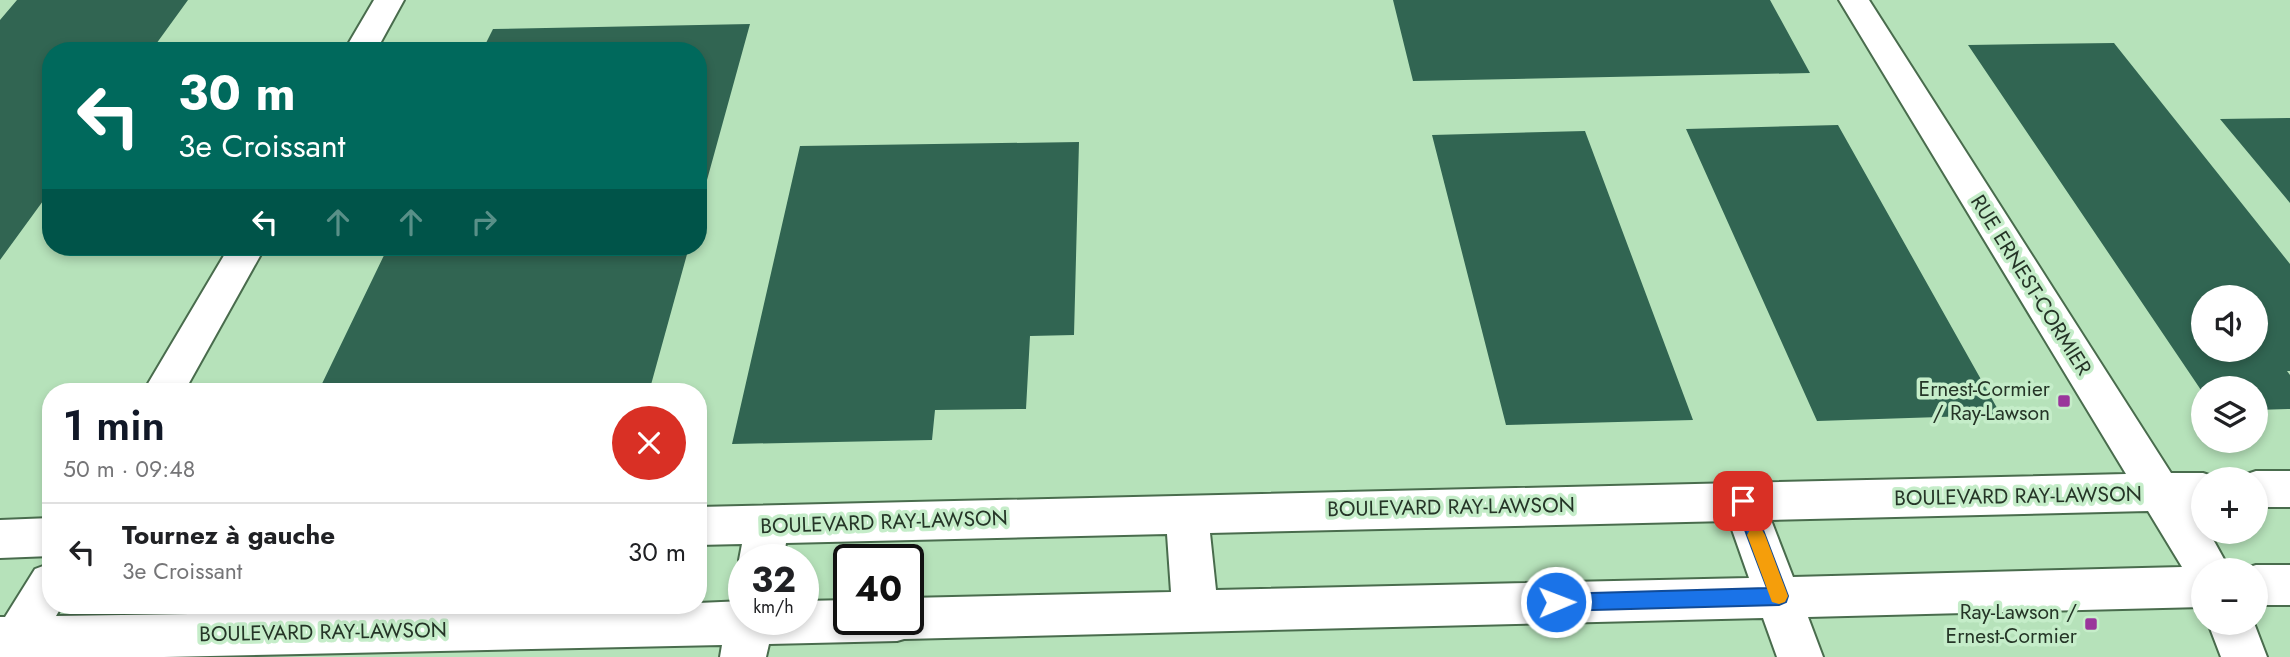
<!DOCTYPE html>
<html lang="fr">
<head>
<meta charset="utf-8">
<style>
  body { margin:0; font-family:Jost,sans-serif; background:#f2f2f2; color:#202124; height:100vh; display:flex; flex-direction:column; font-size:26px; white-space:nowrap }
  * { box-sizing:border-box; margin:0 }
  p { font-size:23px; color:#757577 }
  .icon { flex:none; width:38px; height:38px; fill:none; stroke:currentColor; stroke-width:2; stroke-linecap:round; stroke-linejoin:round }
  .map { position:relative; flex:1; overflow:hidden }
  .panel { position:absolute; left:42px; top:383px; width:665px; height:231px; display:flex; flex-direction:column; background:#fff; border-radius:28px; box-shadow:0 4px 10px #0003 }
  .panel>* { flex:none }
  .top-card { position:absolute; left:42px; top:42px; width:665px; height:214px; border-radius:28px; box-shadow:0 4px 10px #0003; background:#00695c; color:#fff; overflow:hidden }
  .controls { position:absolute; left:2191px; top:285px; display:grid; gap:14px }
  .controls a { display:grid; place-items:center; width:77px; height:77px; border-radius:50%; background:#fff; box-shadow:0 4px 10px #0003; font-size:35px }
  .speed { position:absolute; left:728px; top:544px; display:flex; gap:14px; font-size:35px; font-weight:700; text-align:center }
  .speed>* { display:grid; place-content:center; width:91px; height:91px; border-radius:50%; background:#fff; box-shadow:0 4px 10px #0003; line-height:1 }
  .speed small { font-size:18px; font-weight:400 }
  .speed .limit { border:4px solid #111; border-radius:10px; background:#fff; color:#111 }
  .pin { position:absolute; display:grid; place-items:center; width:60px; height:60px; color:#fff; margin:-30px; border-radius:14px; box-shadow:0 4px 10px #0006 }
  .me { position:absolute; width:77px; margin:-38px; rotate:89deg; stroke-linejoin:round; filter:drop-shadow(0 0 5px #0008) }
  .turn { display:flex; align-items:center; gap:24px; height:147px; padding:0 21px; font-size:32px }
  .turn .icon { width:91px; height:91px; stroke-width:2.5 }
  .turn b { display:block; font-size:49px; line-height:60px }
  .lanes { display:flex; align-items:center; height:66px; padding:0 21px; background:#0003; justify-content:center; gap:35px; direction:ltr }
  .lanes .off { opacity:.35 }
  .round { display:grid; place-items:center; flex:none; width:74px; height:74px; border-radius:37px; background:#f2f2f2 }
  .summary { display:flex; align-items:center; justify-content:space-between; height:119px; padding:0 21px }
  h1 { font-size:42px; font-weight:600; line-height:52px; color:#111827 }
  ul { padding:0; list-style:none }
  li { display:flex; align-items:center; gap:21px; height:98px; padding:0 21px; border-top:2px solid #e0e0e0 }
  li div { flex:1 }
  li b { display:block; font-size:26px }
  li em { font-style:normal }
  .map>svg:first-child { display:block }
  .built { fill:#b6e2ba; fill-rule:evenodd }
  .building { fill:#316552; fill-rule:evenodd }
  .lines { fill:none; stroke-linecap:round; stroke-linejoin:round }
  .minor-casing { stroke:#496c4d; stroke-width:4 }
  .minor { fill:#fff; fill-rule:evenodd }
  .route { fill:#1a73e8; stroke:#114b97; stroke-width:2 }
  .slow { fill:#f59e0b }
  .poi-dot { fill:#9a359b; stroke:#c5edc9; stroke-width:2.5 }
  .labels { text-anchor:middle; stroke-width:7; stroke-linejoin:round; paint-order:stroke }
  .street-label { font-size:21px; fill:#253527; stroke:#c5edc9 }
  .poi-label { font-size:21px; fill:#253527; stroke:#c5edc9; text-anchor:end }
</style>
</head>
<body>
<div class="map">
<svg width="2290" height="657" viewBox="0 0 2290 657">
  <rect width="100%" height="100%" fill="#c5edc9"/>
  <path class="built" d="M 0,0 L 2290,0 L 2290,657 L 0,657 ZM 51,51 L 698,51 L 698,247 L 51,247 ZM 2203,298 L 2256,298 L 2256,350 L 2203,350 ZM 2203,388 L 2256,388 L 2256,441 L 2203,441 ZM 51,392 L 698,392 L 698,606 L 51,606 ZM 2203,480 L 2256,480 L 2256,532 L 2203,532 ZM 744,560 L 803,560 L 803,620 L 744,620 ZM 849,560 L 908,560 L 908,620 L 849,620 ZM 2203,570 L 2256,570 L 2256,623 L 2203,623 Z"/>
  <path class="building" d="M 17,0 L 188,0 L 151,51 L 51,51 L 51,190 L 0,260 L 0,20 Z
    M 1393,0 L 1770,0 L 1810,73 L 1413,81 Z
    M 750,24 L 699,209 L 698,51 L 482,51 L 493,29 Z
    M 2114,43 L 2290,264 L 2290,371 L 2287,371 L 2290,375 L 2290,409 L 2256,410 L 2256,388 L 2203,388 L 2203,393 L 1968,45 ZM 2203,298 L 2256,298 L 2256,350 L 2203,350 Z
    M 2290,118 L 2290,203 L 2220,119 Z
    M 1838,125 L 2001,415 L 1817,421 L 1686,129 Z
    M 1585,131 L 1693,420 L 1506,425 L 1432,135 Z
    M 1079,142 L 1074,335 L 1030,336 L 1026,409 L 935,410 L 932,440 L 732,444 L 800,146 Z
    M 388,247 L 689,247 L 649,392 L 318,392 Z"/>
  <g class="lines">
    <defs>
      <path id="minor" d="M 374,0 L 404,0 L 376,51 L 344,51 Z
        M 1839,0 L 1869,0 L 2171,473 L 2203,473 L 2218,478 L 2203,480 L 2203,509 L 2194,509 L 2203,524 L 2203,532 L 2209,532 L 2230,570 L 2203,570 L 2203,607 L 1808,617 L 1823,657 L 1777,657 L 1763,618 L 904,639 L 897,641 L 769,644 L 766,657 L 720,657 L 722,645 L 164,657 L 0,657 L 0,617 L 5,617 L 35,569 L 51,563 L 51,606 L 62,606 L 56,616 L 698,606 L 698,603 L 744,601 L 744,620 L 803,620 L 803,601 L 849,600 L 849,620 L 908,620 L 908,598 L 1171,592 L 1167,534 L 786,543 L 783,560 L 744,560 L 744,571 L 739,560 L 742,544 L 698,545 L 698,507 L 2126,474 ZM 2148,511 L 2182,567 L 1793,577 L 1771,520 ZM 1729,521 L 1749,578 L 1216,590 L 1210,533 Z
        M 229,247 L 265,247 L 184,392 L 143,392 Z
        M 2256,471 L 2290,471 L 2290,507 L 2256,507 L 2256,480 L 2239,480 L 2241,476 Z
        M 51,518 L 51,556 L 0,558 L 0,520 Z
        M 2256,565 L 2290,565 L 2290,605 L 2256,605 L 2256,570 L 2240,570 Z
        M 2208,623 L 2254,623 L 2267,657 L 2221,657 Z"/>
    </defs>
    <use href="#minor" class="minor-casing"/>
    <use href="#minor" class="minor"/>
  </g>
  <path class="route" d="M 1743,493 L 1749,495 L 1752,501 L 1788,596 L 1786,602 L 1779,605 L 1556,611 L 1550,608 L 1547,602 L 1550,596 L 1556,594 L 1767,588 L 1734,501 L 1737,495 Z"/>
  <path class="slow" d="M 1756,527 L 1762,530 L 1765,535 L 1788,596 L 1785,602 L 1779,604 L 1772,602 L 1747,535 L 1750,530 Z"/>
  <g class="poi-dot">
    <rect x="2057" y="394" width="14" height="14" rx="3.5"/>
    <rect x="2084" y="617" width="14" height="14" rx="3.5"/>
  </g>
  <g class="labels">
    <g class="street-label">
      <text transform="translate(2031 285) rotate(58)" y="7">RUE ERNEST-CORMIER</text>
      <text transform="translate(2018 496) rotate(-1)" y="7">BOULEVARD RAY-LAWSON</text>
      <text transform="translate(1451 507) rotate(-1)" y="7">BOULEVARD RAY-LAWSON</text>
      <text transform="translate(884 522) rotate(-2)" y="7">BOULEVARD RAY-LAWSON</text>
      <text transform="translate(323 632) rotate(-1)" y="7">BOULEVARD RAY-LAWSON</text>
    </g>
    <g class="poi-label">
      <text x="2050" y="396">Ernest-Cormier<tspan x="2050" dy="24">/ Ray-Lawson</tspan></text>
      <text x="2077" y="619">Ray-Lawson /<tspan x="2077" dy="24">Ernest-Cormier</tspan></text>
    </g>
  </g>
</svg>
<div class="controls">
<a><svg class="icon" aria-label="sound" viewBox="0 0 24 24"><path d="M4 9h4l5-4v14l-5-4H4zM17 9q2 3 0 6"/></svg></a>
<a><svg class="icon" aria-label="layers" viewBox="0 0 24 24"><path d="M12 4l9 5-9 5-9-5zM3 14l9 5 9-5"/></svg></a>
<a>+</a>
<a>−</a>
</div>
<div class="speed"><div>32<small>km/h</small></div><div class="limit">40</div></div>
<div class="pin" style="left:1743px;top:501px;background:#d93025"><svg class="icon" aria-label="arrive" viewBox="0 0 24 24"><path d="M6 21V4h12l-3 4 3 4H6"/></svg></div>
<svg class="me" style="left:1556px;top:602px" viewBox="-20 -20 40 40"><circle r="17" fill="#1a73e8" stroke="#fff" stroke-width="3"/><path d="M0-11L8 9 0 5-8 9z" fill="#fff"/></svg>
<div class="top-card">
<div class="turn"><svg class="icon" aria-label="left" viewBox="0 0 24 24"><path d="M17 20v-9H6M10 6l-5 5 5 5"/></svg><div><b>30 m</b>3e Croissant</div></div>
<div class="lanes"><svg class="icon" aria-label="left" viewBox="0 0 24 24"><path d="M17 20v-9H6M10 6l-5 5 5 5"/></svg><svg class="icon off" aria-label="ahead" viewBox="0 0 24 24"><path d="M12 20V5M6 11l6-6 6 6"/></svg><svg class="icon off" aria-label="ahead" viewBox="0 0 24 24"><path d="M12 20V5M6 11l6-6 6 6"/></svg><svg class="icon off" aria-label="right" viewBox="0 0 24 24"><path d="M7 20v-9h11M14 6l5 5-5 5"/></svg></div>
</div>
<section class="panel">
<div class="summary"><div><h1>1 min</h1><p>50 m · 09:48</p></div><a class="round" style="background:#d93025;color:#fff"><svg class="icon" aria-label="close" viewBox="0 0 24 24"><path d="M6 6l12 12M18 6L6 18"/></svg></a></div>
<ul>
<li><svg class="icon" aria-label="left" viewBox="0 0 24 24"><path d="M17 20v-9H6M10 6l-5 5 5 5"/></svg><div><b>Tournez à gauche</b><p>3e Croissant</p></div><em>30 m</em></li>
</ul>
</section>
</div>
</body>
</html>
